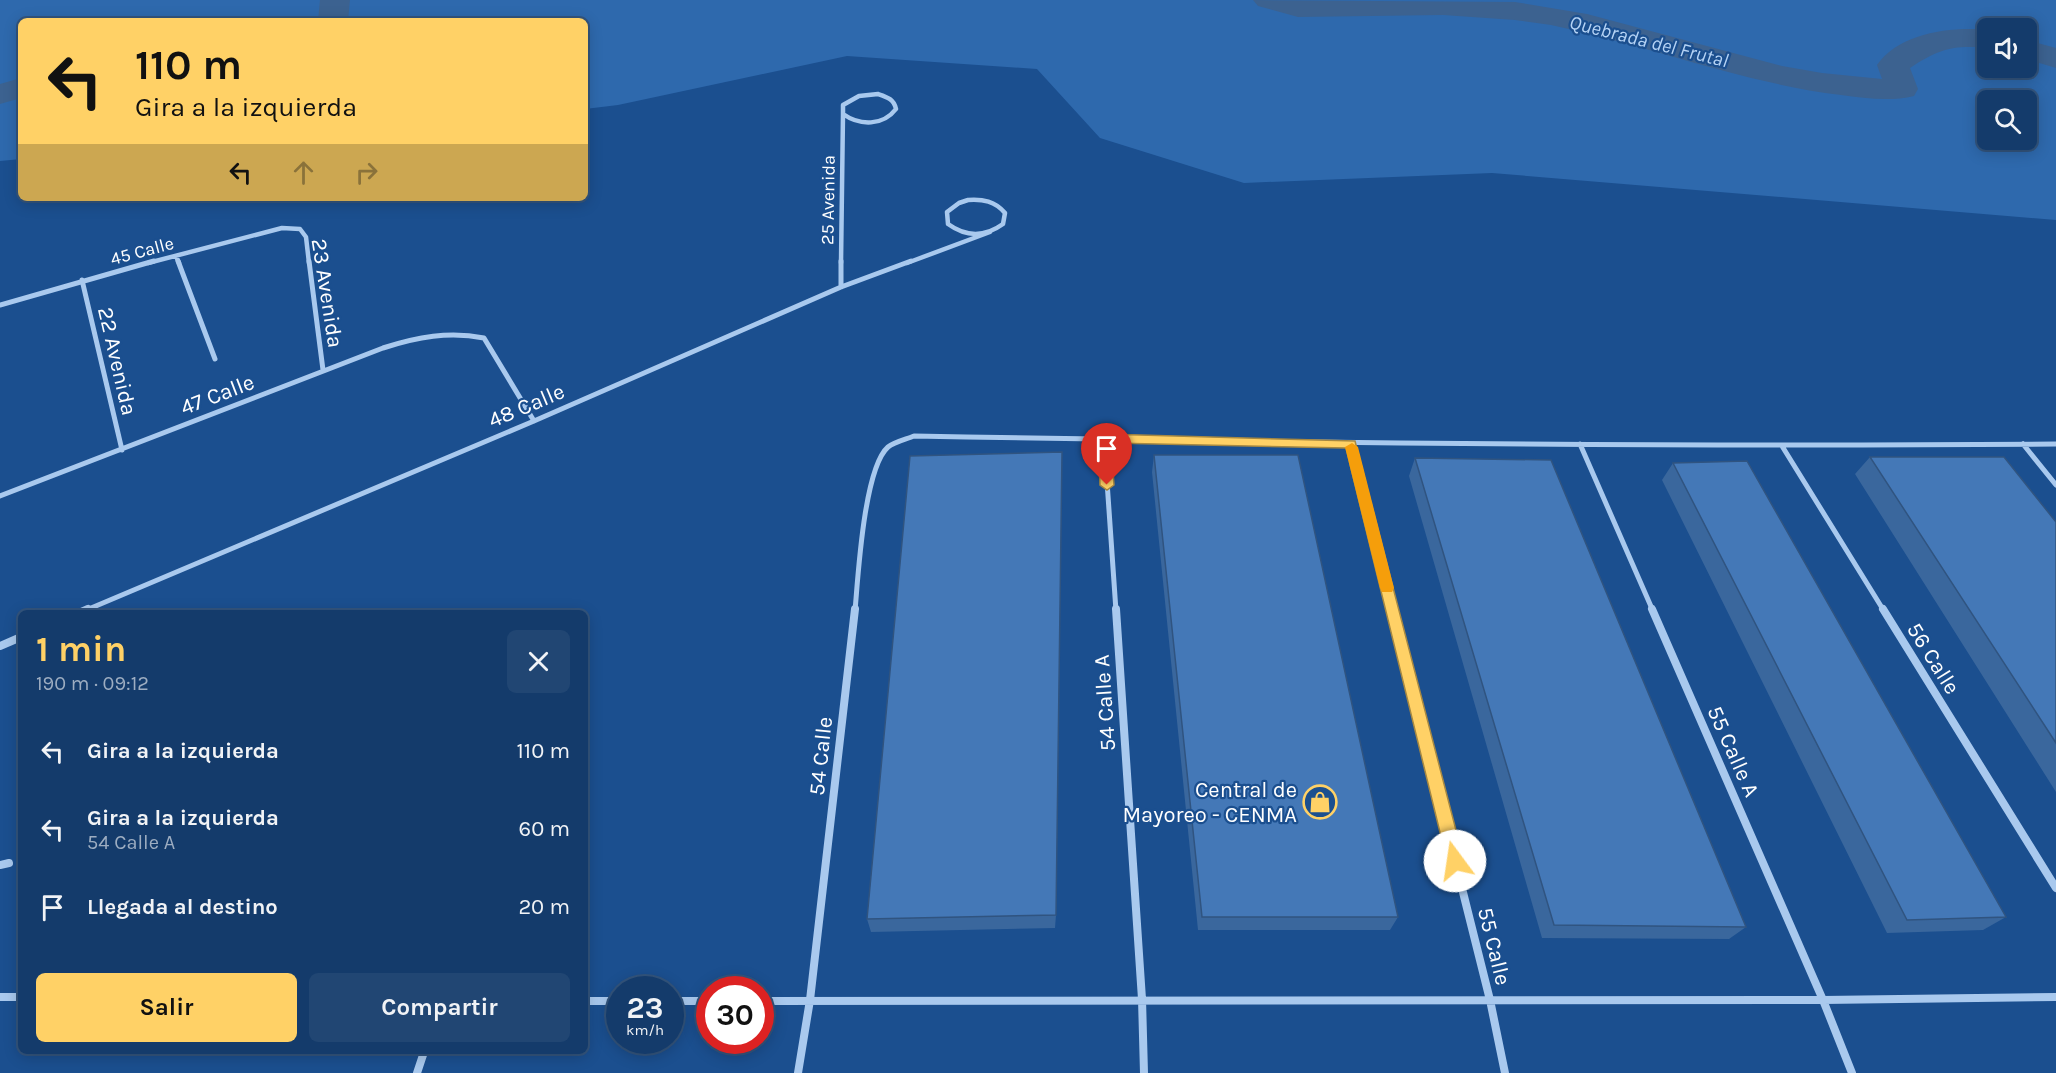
<!DOCTYPE html>
<html lang="es">
<head>
<meta charset="utf-8">
<style>
  body { margin:0; font-family:Karla,sans-serif; background:#214673; color:#f1f3f6; height:100vh; display:flex; flex-direction:column; font-size:22px; white-space:nowrap }
  * { box-sizing:border-box; margin:0 }
  p { font-size:20px; color:#9dadc1 }
  .icon { flex:none; width:33px; height:33px; fill:none; stroke:currentColor; stroke-width:2; stroke-linecap:round; stroke-linejoin:round }
  .map { position:relative; flex:1; overflow:hidden }
  .details { position:absolute; left:18px; top:610px; width:570px; height:444px; display:flex; flex-direction:column; background:#143b6b; border-radius:9px; box-shadow:0 3px 15px #0003,0 0 0 2px #33557e }
  .details>* { flex:none }
  .hud { position:absolute; left:18px; top:18px; width:570px; height:183px; border-radius:9px; box-shadow:0 3px 15px #0003,0 0 0 2px #33557e; background:#ffd166; color:#111; overflow:hidden }
  .tools { position:absolute; left:1977px; top:18px; display:grid; gap:12px }
  .tools a { display:grid; place-items:center; width:60px; height:60px; border-radius:9px; background:#143b6b; box-shadow:0 3px 15px #0003,0 0 0 2px #33557e; font-size:30px }
  .speed { position:absolute; left:606px; top:976px; display:flex; gap:12px; font-size:30px; font-weight:700; text-align:center }
  .speed>* { display:grid; place-content:center; width:78px; height:78px; border-radius:50%; background:#143b6b; box-shadow:0 3px 15px #0003,0 0 0 2px #33557e; line-height:1 }
  .speed small { font-size:15px; font-weight:400 }
  .speed .limit { border:9px solid #d22; background:#fff; color:#111 }
  .pin { position:absolute; display:grid; place-items:center; width:51px; height:51px; color:#fff; margin:-62px -26px; border-radius:50% 50% 50% 0; rotate:-45deg; box-shadow:0 0 6px #0007 }
  .pin .icon { rotate:45deg }
  .me { position:absolute; width:66px; margin:-33px; rotate:346deg; stroke-linejoin:round; filter:drop-shadow(0 0 4px #0008) }
  .turn { display:flex; align-items:center; gap:21px; height:126px; padding:0 18px; font-size:27px }
  .turn .icon { width:78px; height:78px; stroke-width:2.5 }
  .turn b { display:block; font-size:42px; line-height:51px }
  .lanes { display:flex; align-items:center; height:57px; padding:0 18px; background:#0003; justify-content:center; gap:30px; direction:ltr }
  .lanes .off { opacity:.35 }
  .round { display:grid; place-items:center; flex:none; width:63px; height:63px; border-radius:9px; background:#214673 }
  .summary { display:flex; align-items:center; justify-content:space-between; height:102px; padding:0 18px }
  h1 { font-size:36px; font-weight:700; line-height:45px; color:#ffd166 }
  .button { display:flex; gap:12px; margin-top:auto; padding:12px 18px }
  .button a { flex:1; height:69px; border-radius:9px; background:#ffd166; color:#111; font-size:24px; font-weight:700; line-height:69px; text-align:center }
  .button a+a { background:#214673; color:#f1f3f6 }
  ul { padding:0; list-style:none }
  li { display:flex; align-items:center; gap:18px; height:78px; padding:0 18px }
  li div { flex:1 }
  li b { display:block; font-size:22px }
  li em { font-style:normal }
  .map>svg:first-child { display:block }
  .green { fill:#2e69ad; fill-rule:evenodd }
  .lines { fill:none; stroke-linecap:round; stroke-linejoin:round }
  .river { fill:#3c6290; fill-rule:evenodd }
  .minor-far2 { stroke:#a9c9ee; stroke-width:4.5 }
  .minor-far1 { stroke:#a9c9ee; stroke-width:5 }
  .minor { stroke:#a9c9ee; stroke-width:8 }
  .wall { fill:#3a679d }
  .building { fill:#4478b7; stroke:#305480; stroke-width:1.5 }
  .route { fill:#ffd166; stroke:#a68842; stroke-width:1.5 }
  .slow { fill:#f59e0b }
  .labels { text-anchor:middle; stroke-width:4.5; stroke-linejoin:round; paint-order:stroke }
  .far-street-label { font-size:18px; fill:#fff; stroke:#1b4f8f }
  .far-water-label { font-size:20px; font-style:italic; fill:#b5d3f5; stroke:#1b4f8f }
  .street-label { font-size:22px; fill:#fff; stroke:#1b4f8f }
  .poi-label { font-size:22px; fill:#fff; stroke:#1b4f8f; text-anchor:end }
</style>
</head>
<body>
<div class="map">
<svg width="2056" height="1073" viewBox="0 0 2056 1073">
  <rect width="100%" height="100%" fill="#1b4f8f"/>
  <path class="green" d="M 0,0 L 2056,0 L 2056,220 L 1492,173 L 1244,183 L 1100,138 L 1037,69 L 847,56 L 618,105 L 585,109 L 585,21 L 21,21 L 21,159 L 0,161 ZM 1988,28 L 2026,28 L 2026,68 L 1988,68 ZM 1988,100 L 2026,100 L 2026,140 L 1988,140 Z"/>
  <g class="lines">
    <path class="river" d="M 320,0 L 350,0 L 348,21 L 318,21 Z
      M 1253,0 L 1515,2 L 1587,14 L 1782,66 L 1822,73 L 1882,79 L 1877,65 C 1899,33 1952,26 1988,30 L 1988,48 C 1953,45 1939,49 1910,68 L 1918,89 L 1914,96 C 1890,102 1864,98 1841,95 C 1742,83 1648,45 1551,25 L 1515,20 L 1443,15 L 1298,17 L 1258,6 Z
      M 2026,40 L 2056,48 L 2056,68 L 2026,59 Z
      M 21,78 L 21,98 L 0,104 L 0,84 Z"/>
    <path class="minor-far2" d="M 878,94 C 887,97 894,99 896,109 C 883,126 860,126 843,114 L 843,105 L 859,96 Z
      M 968,200 C 983,199 995,201 1005,213 L 1003,224 C 985,237 966,237 948,224 L 947,212 L 959,203 Z
      M 176,256 L 179,263
      M 148,263 L 282,228 L 300,229 L 306,237 L 309,263
      M 841,263 L 843,114
      M 907,263 L 990,232"/>
    <path class="minor-far1" d="M 178,261 L 215,359
      M 309,261 L 323,370
      M 82,280 L 122,450
      M 841,287 L 841,261
      M 0,305 L 154,261
      M 1104,438 L 1116,611
      M 1351,444 L 1393,611
      M 1580,444 L 1653,611
      M 2023,444 L 2056,485
      M 1782,446 L 1884,611
      M 0,496 L 383,348 C 417,337 449,331 484,338 L 534,421
      M 84,611 L 534,421 L 841,287 L 911,261
      M 855,611 C 858,577 864,468 888,447 C 894,442 907,439 914,436 C 1295,443 1675,447 2056,444"/>
    <path class="minor" d="M 1116,609 L 1142,999 L 1144,1073
      M 1392,609 L 1490,1000 L 1505,1073
      M 1652,609 L 1823,1000 L 1852,1073
      M 1883,609 L 2056,888
      M 77,614 L 88,609
      M 0,646 L 21,637
      M 0,865 L 9,863
      M 0,997 L 21,997
      M 585,1001 L 620,1001
      M 670,1001 L 710,1001
      M 760,1001 L 1823,1000 L 2056,997
      M 417,1073 L 424,1052
      M 798,1073 L 810,1000 L 855,609"/>
  </g>
  <path class="wall" d="M 1154,455 L 1398,917 L 1390,930 L 1198,930 L 1152,472 Z
    M 1870,457 L 2056,522 L 2056,792 L 1855,474 Z
    M 1415,458 L 1746,927 L 1729,939 L 1542,938 L 1409,476 Z
    M 1673,463 L 2006,917 L 1983,930 L 1887,933 L 1662,480 Z
    M 1056,915 L 1055,928 L 871,932 L 867,919 Z"/>
  <path class="building" d="M 1062,452 L 1056,915 L 867,919 L 910,456 Z
    M 1154,455 L 1298,455 L 1398,917 L 1202,917 Z
    M 1870,457 L 2004,457 L 2056,522 L 2056,743 Z
    M 1415,458 L 1551,460 L 1746,927 L 1554,925 Z
    M 1747,461 L 2006,917 L 1907,920 L 1673,463 Z"/>
  <path class="route" d="M 1104,434 L 1355,441 L 1464,861 L 1461,867 L 1455,869 L 1449,867 L 1447,861 L 1346,448 L 1111,443 L 1114,485 L 1107,490 L 1100,485 L 1098,438 Z"/>
  <path class="slow" d="M 1352,443 L 1358,447 L 1394,588 L 1392,592 L 1382,592 L 1380,588 L 1345,447 Z"/>
  <defs>
    <symbol id="shop-ring" viewBox="-11 -11 22 22"><circle r="9.5" fill="#1b4f8f" stroke="#ffd166" stroke-width="1.5"/><path d="M-5-2.5h2.3a2.7 3.5 0 0 1 5.4 0H5L5.5 6h-11ZM-1.5-2.5h3a1.5 2.3 0 0 0-3 0Z" fill="#ffd166"/></symbol>
  </defs>
  <g fill-rule="evenodd">
    <use href="#shop-ring" x="1301" y="783" width="38" height="38"/>
  </g>
  <g class="labels">
    <g class="far-street-label">
      <text transform="translate(828 200) rotate(-89)" y="6">25 Avenida</text>
      <text transform="translate(142 251) rotate(-15)" y="6">45 Calle</text>
    </g>
    <g class="far-water-label">
      <text transform="translate(1649 41) rotate(14)" y="7">Quebrada del Frutal</text>
    </g>
    <g class="street-label">
      <text transform="translate(328 293) rotate(81)" y="8">23 Avenida</text>
      <text transform="translate(118 361) rotate(77)" y="8">22 Avenida</text>
      <text transform="translate(217 394) rotate(-21)" y="8">47 Calle</text>
      <text transform="translate(526 405) rotate(-23)" y="8">48 Calle</text>
      <text transform="translate(1934 658) rotate(58)" y="8">56 Calle</text>
      <text transform="translate(1104 703) rotate(-94)" y="8">54 Calle A</text>
      <text transform="translate(1734 751) rotate(66)" y="8">55 Calle A</text>
      <text transform="translate(820 756) rotate(-84)" y="8">54 Calle</text>
      <text transform="translate(1495 946) rotate(76)" y="8">55 Calle</text>
    </g>
    <g class="poi-label">
      <text x="1297" y="797">Central de<tspan x="1297" dy="25">Mayoreo - CENMA</tspan></text>
    </g>
  </g>
</svg>
<div class="tools">
<a><svg class="icon" aria-label="sound" viewBox="0 0 24 24"><path d="M4 9h4l5-4v14l-5-4H4zM17 9q2 3 0 6"/></svg></a>
<a><svg class="icon" aria-label="search" viewBox="0 0 24 24"><circle cx="10" cy="10" r="6"/><path d="M15 15l6 6"/></svg></a>
</div>
<div class="speed"><div>23<small>km/h</small></div><div class="limit">30</div></div>
<div class="pin" style="left:1107px;top:485px;background:#d93025"><svg class="icon" aria-label="arrive" viewBox="0 0 24 24"><path d="M6 21V4h12l-3 4 3 4H6"/></svg></div>
<svg class="me" style="left:1455px;top:861px" viewBox="-20 -20 40 40"><circle r="19" fill="#fff"/><path d="M0-13L10 11 0 6-10 11z" fill="#ffd166"/></svg>
<div class="hud">
<div class="turn"><svg class="icon" aria-label="left" viewBox="0 0 24 24"><path d="M17 20v-9H6M10 6l-5 5 5 5"/></svg><div><b>110 m</b>Gira a la izquierda</div></div>
<div class="lanes"><svg class="icon" aria-label="left" viewBox="0 0 24 24"><path d="M17 20v-9H6M10 6l-5 5 5 5"/></svg><svg class="icon off" aria-label="ahead" viewBox="0 0 24 24"><path d="M12 20V5M6 11l6-6 6 6"/></svg><svg class="icon off" aria-label="right" viewBox="0 0 24 24"><path d="M7 20v-9h11M14 6l5 5-5 5"/></svg></div>
</div>
<section class="details">
<div class="summary"><div><h1>1 min</h1><p>190 m · 09:12</p></div><a class="round"><svg class="icon" aria-label="close" viewBox="0 0 24 24"><path d="M6 6l12 12M18 6L6 18"/></svg></a></div>
<ul>
<li><svg class="icon" aria-label="left" viewBox="0 0 24 24"><path d="M17 20v-9H6M10 6l-5 5 5 5"/></svg><div><b>Gira a la izquierda</b></div><em>110 m</em></li>
<li><svg class="icon" aria-label="left" viewBox="0 0 24 24"><path d="M17 20v-9H6M10 6l-5 5 5 5"/></svg><div><b>Gira a la izquierda</b><p>54 Calle A</p></div><em>60 m</em></li>
<li><svg class="icon" aria-label="arrive" viewBox="0 0 24 24"><path d="M6 21V4h12l-3 4 3 4H6"/></svg><div><b>Llegada al destino</b></div><em>20 m</em></li>
</ul>
<div class="button"><a>Salir</a><a>Compartir</a></div>
</section>
</div>
</body>
</html>
